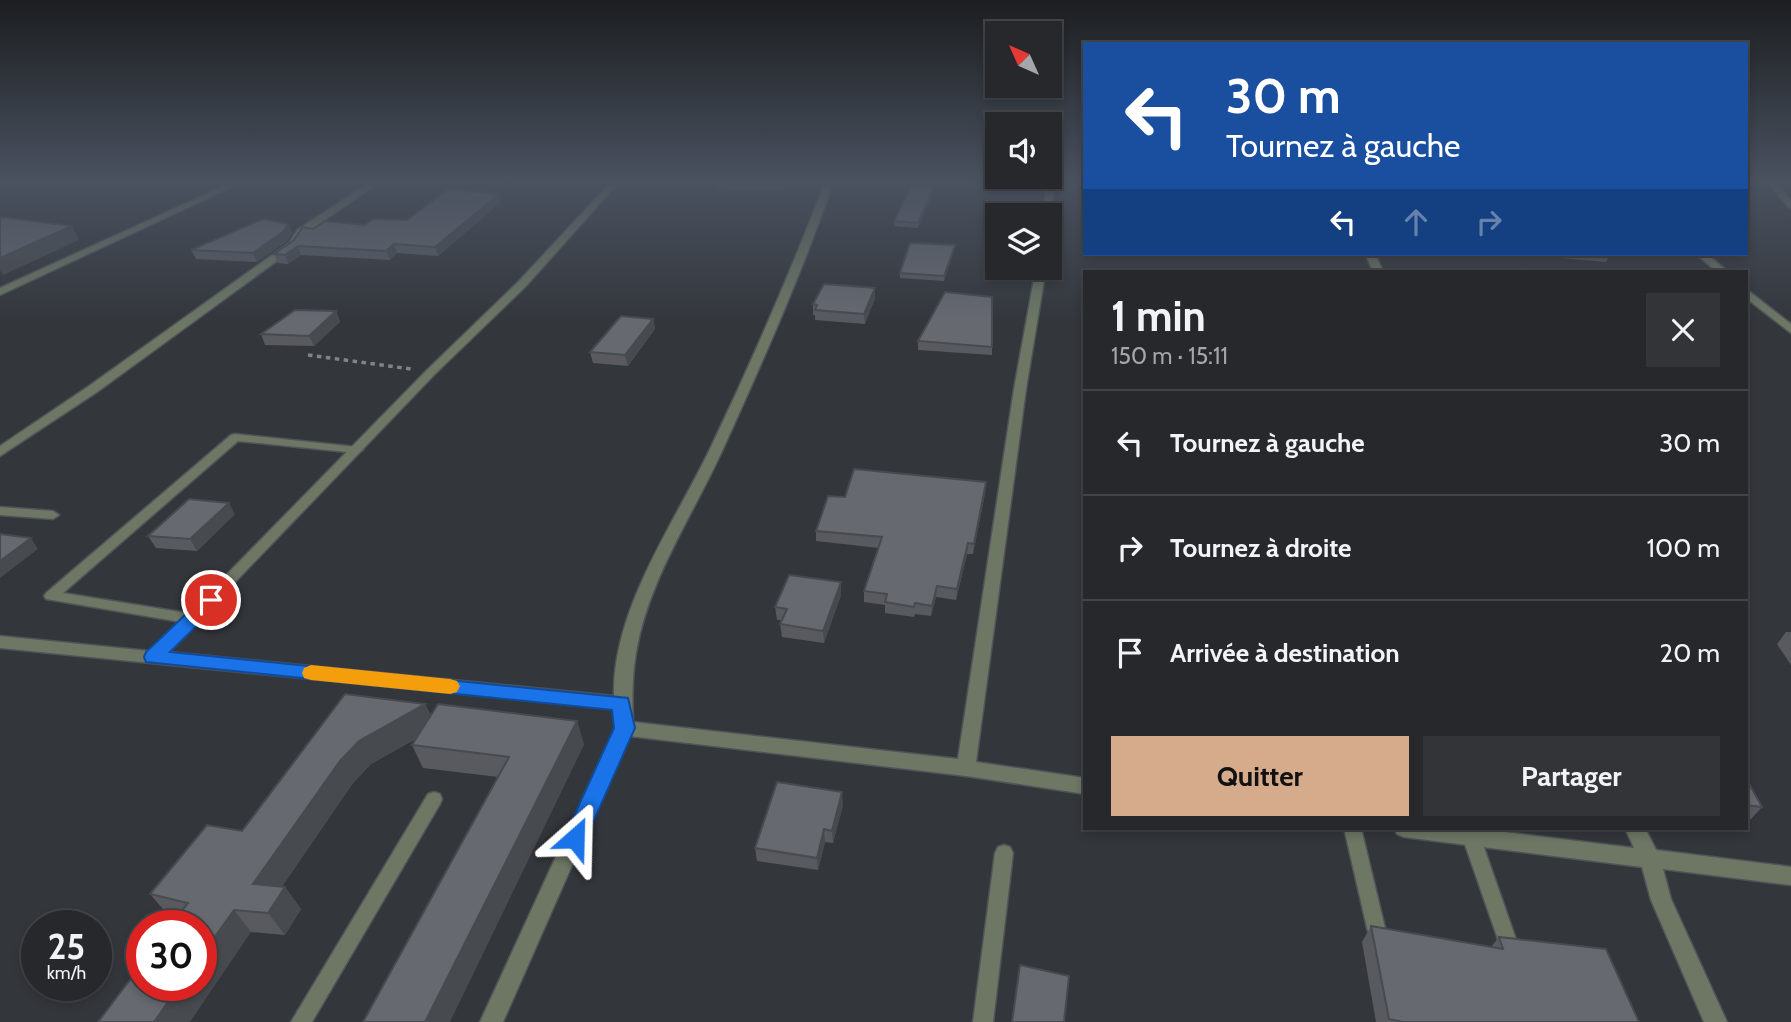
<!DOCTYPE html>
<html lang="fr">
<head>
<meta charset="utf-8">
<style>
  body { margin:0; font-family:Cabin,sans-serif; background:#323438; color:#f1f3f6; height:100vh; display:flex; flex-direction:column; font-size:26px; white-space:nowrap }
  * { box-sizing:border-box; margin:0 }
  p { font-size:23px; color:#a4a6a9 }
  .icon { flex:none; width:38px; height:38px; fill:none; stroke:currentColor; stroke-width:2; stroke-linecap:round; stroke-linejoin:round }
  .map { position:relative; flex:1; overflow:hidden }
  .side { position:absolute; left:1083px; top:270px; width:665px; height:560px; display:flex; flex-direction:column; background:#26282c; border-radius:0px; box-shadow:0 4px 10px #0003,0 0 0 2px #424448 }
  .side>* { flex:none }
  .guide { position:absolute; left:1083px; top:42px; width:665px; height:214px; border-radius:0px; box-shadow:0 4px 10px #0003,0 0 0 2px #424448; background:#1a4fa0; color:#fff; overflow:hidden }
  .needle { width:46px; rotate:315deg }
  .fabs { position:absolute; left:985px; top:21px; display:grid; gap:14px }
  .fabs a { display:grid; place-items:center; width:77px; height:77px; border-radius:0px; background:#26282c; box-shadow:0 4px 10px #0003,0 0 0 2px #424448; font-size:35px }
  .speed { position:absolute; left:21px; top:910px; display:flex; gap:14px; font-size:35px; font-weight:700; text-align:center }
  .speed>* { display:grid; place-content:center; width:91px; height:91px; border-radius:50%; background:#26282c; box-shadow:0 4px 10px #0003,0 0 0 2px #424448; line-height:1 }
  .speed small { font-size:18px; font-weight:400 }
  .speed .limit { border:10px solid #d22; background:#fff; color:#111 }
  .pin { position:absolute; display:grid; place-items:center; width:60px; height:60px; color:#fff; margin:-30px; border:4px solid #fff; border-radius:50%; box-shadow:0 2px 7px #0007 }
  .me { position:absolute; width:77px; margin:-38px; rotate:25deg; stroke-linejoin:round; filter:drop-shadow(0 0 5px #0008) }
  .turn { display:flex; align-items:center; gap:24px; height:147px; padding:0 28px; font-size:32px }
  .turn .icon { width:91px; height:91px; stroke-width:2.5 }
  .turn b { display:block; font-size:49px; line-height:60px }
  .lanes { display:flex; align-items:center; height:66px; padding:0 28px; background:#0003; justify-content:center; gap:35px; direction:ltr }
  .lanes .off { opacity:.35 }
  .round { display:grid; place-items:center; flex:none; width:74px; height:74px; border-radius:0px; background:#323438 }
  .headline { display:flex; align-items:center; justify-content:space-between; height:119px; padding:0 28px }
  h1 { font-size:42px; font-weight:800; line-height:52px }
  .primary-button { display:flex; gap:14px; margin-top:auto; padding:14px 28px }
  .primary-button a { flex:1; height:80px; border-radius:0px; background:#d6ab8b; color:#111; font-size:28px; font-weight:800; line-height:80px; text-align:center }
  .primary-button a+a { background:#323438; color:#f1f3f6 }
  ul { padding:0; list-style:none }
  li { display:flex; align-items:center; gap:21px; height:105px; padding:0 28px; border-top:2px solid #424448 }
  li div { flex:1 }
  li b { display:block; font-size:26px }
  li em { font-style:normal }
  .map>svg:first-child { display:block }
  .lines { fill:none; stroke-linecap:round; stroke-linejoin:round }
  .lane-casing { stroke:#505358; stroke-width:3 }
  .street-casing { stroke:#505358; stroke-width:3 }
  .path { stroke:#818388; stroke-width:3.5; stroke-dasharray:4.5 4.5; stroke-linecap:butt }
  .lane { fill:#6d7764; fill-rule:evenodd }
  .street { fill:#6d7764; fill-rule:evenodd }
  .wall { fill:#585a60 }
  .shaded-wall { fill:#474a4e }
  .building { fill:#666970; stroke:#474a4e; stroke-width:2 }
  .route { fill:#1a73e8; stroke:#114b97; stroke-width:2 }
  .slow { fill:#f59e0b }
</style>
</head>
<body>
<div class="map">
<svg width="1791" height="1022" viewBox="0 0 1791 1022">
  <rect width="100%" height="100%" fill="#33363b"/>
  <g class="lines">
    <defs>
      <path id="lane" d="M 235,434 L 357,447 L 363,450 L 357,453 L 238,441 L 63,593 L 193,614 L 198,615 L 200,619 L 198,623 L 193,624 L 46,599 L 44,596 L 46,593 L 231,435 Z
        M 0,507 L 53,511 L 59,515 L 53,519 L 0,515 Z
        M 434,792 L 440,794 L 442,799 L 440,804 L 312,1022 L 291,1022 L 428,794 Z
        M 1344,828 L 1361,828 L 1385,928 L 1383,934 L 1376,937 L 1369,934 L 1367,928 Z
        M 1471,828 L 1477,831 L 1480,836 L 1518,945 L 1516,951 L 1509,954 L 1502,951 L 1500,945 L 1462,836 L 1465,831 Z
        M 1004,845 L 1010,847 L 1013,853 L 993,1022 L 973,1022 L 995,853 L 998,847 Z"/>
      <path id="street" d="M 237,180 L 247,180 L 0,295 L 0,288 Z
        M 374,180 L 383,180 L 304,234 L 296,247 L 97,392 L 0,456 L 0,446 L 89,386 L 289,243 L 297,230 Z
        M 613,180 L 621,180 L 526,286 L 435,374 L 168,652 L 614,696 C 612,610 674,524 710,449 C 752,361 791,271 826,180 L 834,180 C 803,271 763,361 723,449 C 693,515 648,580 636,653 C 632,676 632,699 633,722 L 958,759 L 1014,389 L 1036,268 L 1046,268 L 1026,389 L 976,762 L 1085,778 L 1085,794 L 966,776 L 629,736 L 503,1022 L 480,1022 L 615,728 L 615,709 L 0,648 L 0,636 L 149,651 L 187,615 L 427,370 L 518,282 Z
        M 1046,180 L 1054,180 L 1052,215 L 1050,217 L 1050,215 L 1044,215 Z
        M 1766,180 L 1774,180 L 1791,200 L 1791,208 L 1788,207 Z
        M 1365,254 L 1375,254 L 1383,271 L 1373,271 Z
        M 1696,254 L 1707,254 L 1727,271 L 1716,271 Z
        M 1746,289 L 1791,324 L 1791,333 L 1746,298 Z
        M 1394,828 L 1472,828 L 1634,848 L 1625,828 L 1645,828 L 1656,850 L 1791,867 L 1791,885 L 1663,869 L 1671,899 L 1727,1022 L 1704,1022 L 1651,900 L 1642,867 L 1404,837 L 1397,834 Z"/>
    </defs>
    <use href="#lane" class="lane-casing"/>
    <use href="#street" class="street-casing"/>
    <path class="path" d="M 308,355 L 411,369"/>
    <use href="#lane" class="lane"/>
    <use href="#street" class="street"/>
  </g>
  <path class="wall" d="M 717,180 L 787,180 L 783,190 L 718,188 Z
    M 938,181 L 918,228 L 894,226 L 894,221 Z
    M 499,194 L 501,202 L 438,256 L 397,253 L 390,260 L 301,255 L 288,264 L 278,263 L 274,254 L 313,229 L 365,225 L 407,220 Z
    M 288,224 L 292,233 L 287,241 L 257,262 L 196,259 L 191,250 Z
    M 955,245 L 954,250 L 944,281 L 900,278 L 900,273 Z
    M 1512,254 L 1610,254 L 1606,262 Z
    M 875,298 L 865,324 L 815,320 L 815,315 L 813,315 L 813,304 Z
    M 336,311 L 340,322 L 314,346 L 265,345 L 261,334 Z
    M 653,319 L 655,329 L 628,366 L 593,363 L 590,352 Z
    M 918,341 L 992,347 L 992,355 L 918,350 Z
    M 986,482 L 985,493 L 973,554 L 967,554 L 956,600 L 936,597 L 931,616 L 915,614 L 914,617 L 885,613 L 885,605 L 864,602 L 864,591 L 879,548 L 816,541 L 816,531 L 845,497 Z
    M 235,514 L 197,551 L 156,548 L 148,536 Z
    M 841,595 L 824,643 L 782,637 L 780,624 L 782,620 L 777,620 L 775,607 Z
    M 1786,632 L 1791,632 L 1791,665 L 1777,644 Z
    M 425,704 L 431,716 L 577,721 L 584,745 L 498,777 L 423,768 L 412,745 L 417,738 L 371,764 L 353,783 L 282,886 L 285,887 L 301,909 L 285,935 L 251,932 L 169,916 L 150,894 Z
    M 1746,778 L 1762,807 L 1751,819 L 1746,819 Z
    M 843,805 L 833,843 L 825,842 L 818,870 L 757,861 L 755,848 Z
    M 1371,926 L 1491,947 L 1499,937 L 1639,1022 L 1376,1022 L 1362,942 Z"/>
  <path class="shaded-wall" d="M 783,180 L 787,180 L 783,190 L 782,182 Z
    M 937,180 L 938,180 L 938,181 L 918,228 L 918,223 Z
    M 499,194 L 501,202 L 438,256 L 435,247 Z
    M 288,224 L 292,233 L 287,241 L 257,262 L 253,253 Z
    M 72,226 L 79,240 L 3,275 L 0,270 L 0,258 Z
    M 394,244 L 397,253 L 390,260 L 386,251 Z
    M 955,245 L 954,250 L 944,281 L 944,276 Z
    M 298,246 L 301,255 L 288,264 L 285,255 Z
    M 875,288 L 875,298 L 865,324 L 864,314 Z
    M 336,311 L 340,322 L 314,346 L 309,336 Z
    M 653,319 L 655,329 L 628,366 L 625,355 Z
    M 986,482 L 985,493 L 973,554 L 974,544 Z
    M 229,503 L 235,514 L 197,551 L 190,539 Z
    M 31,538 L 38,549 L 0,578 L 0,561 Z
    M 968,543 L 967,554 L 956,600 L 957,589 Z
    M 841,582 L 841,595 L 824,643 L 823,631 Z
    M 937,586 L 936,597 L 931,616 L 932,606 Z
    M 425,704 L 436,726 L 371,764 L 353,783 L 269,906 L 253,884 L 340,761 L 359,741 Z
    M 577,721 L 584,745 L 450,1022 L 425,1022 Z
    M 842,792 L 843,805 L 833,843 L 832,831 Z
    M 824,829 L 825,842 L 818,870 L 817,858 Z
    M 285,887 L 301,909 L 285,935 L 268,913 Z
    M 234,910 L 251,932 L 190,1022 L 154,1022 L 180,985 L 201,985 L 201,956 Z"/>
  <path class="building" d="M 717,180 L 783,180 L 782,182 Z
    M 914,180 L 937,180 L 918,223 L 894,221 Z
    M 448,189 L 499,194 L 435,247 L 394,244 L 386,251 L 298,246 L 285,255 L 274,254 L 294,240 L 303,227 L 313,229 L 326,221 L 365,225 L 373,219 L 407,220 Z
    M 0,217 L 72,226 L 0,258 Z
    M 263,219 L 288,224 L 283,232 L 253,253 L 191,250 Z
    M 910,243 L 955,245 L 944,276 L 900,273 Z
    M 824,284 L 875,288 L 864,314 L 815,310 L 817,305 L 813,304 Z
    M 945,292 L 992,297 L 992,347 L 918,341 Z
    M 295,310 L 336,311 L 309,336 L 261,334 Z
    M 621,316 L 653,319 L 625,355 L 590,352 Z
    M 854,469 L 986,482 L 974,544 L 968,543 L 957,589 L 937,586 L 932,606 L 915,603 L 914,607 L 885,602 L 887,594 L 864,591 L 882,537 L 816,531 L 828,496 L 845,497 Z
    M 189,499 L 229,503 L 190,539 L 148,536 Z
    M 0,534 L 31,538 L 0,561 Z
    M 789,575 L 841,582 L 823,631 L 780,624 L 787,609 L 775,607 Z
    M 345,694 L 425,704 L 359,741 L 340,761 L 253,884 L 285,887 L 268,913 L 234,910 L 201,956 L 201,926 L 170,926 L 188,903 L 150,894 L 207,825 L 242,831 Z
    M 438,704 L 577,721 L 425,1022 L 363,1022 L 509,757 L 412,745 Z
    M 1746,778 L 1762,807 L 1746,805 Z
    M 777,782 L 842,792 L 832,831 L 824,829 L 817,858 L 755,848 Z
    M 1371,926 L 1503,949 L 1499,937 L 1606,949 L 1639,1022 L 1403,1022 L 1389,1019 Z
    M 142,964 L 142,985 L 180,985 L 154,1022 L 98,1022 Z
    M 1020,965 L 1069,976 L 1064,1022 L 1012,1022 Z"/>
  <linearGradient id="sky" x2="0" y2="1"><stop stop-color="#1c1e20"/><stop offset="0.56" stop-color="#4a5260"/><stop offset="1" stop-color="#4a5260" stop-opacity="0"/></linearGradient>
  <rect width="1791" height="323" fill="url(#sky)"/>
  <path class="route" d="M 211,594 L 220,600 L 218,605 L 170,652 L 628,698 L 635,728 L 583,845 L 575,848 L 567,845 L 564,838 L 614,728 L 612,710 L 146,662 L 144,657 L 146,652 L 205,596 Z"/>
  <path class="slow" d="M 311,665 L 450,679 L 457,681 L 460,686 L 457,692 L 450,694 L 311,680 L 304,678 L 302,673 L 304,668 Z"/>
</svg>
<div class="fabs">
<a><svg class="needle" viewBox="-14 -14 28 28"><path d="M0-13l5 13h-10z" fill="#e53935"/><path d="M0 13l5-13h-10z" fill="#a4a6a9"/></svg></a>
<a><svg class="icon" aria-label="sound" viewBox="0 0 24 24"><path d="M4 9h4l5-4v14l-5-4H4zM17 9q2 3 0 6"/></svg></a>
<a><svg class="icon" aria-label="layers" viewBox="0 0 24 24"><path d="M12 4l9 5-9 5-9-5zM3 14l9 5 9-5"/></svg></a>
</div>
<div class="speed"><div>25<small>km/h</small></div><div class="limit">30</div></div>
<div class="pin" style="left:211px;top:600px;background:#d93025"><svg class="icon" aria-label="arrive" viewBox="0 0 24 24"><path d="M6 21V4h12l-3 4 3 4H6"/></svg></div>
<svg class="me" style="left:575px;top:838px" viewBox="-20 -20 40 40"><path d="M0-17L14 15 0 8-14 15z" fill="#1a73e8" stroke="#fff" stroke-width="4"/></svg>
<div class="guide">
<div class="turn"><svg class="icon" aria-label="left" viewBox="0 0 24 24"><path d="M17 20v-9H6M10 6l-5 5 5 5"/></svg><div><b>30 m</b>Tournez à gauche</div></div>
<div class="lanes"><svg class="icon" aria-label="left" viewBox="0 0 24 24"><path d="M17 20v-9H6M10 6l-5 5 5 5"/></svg><svg class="icon off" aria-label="ahead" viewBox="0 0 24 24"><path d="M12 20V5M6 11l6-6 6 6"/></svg><svg class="icon off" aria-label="right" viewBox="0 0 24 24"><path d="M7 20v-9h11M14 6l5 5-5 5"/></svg></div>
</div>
<section class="side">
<div class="headline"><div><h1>1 min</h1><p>150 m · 15:11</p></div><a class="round"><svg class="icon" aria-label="close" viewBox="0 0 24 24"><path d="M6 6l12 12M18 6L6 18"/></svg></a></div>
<ul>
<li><svg class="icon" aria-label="left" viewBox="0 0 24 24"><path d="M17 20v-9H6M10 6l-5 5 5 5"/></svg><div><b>Tournez à gauche</b></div><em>30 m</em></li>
<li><svg class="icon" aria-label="right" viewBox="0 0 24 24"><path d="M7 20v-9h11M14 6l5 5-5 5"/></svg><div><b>Tournez à droite</b></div><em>100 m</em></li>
<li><svg class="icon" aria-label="arrive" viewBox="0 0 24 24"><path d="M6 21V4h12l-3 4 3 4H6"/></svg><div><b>Arrivée à destination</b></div><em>20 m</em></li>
</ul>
<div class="primary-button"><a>Quitter</a><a>Partager</a></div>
</section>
</div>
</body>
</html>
